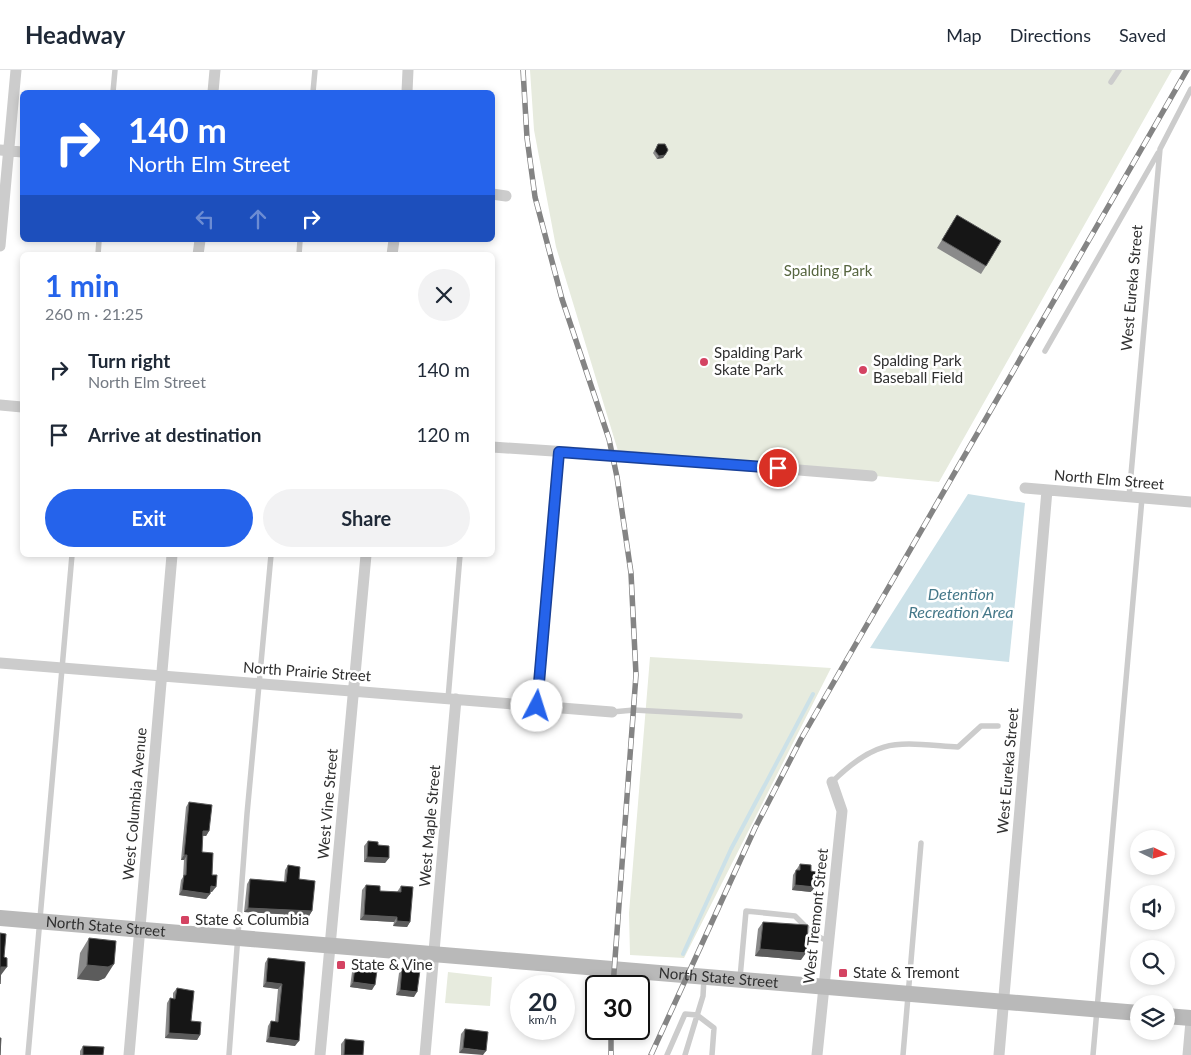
<!DOCTYPE html>
<html lang="en">
<head>
<meta charset="utf-8">
<style>
  body { margin:0; font-family:Lato,sans-serif; background:#f2f2f3; color:#1f2937; height:100vh; display:flex; flex-direction:column; font-size:19px; white-space:nowrap }
  * { box-sizing:border-box; margin:0 }
  p { font-size:16px; color:#747a83 }
  .icon { flex:none; width:28px; height:28px; fill:none; stroke:currentColor; stroke-width:2; stroke-linecap:round; stroke-linejoin:round }
  .map { position:relative; flex:1; overflow:hidden }
  .drawer { position:absolute; left:20px; top:182px; width:475px; height:305px; display:flex; flex-direction:column; background:#fff; border-radius:8px; box-shadow:0 2px 8px #0003 }
  .drawer>* { flex:none }
  .guide { position:absolute; left:20px; top:20px; width:475px; height:152px; border-radius:8px; box-shadow:0 2px 8px #0003; background:#2563eb; color:#fff; overflow:hidden }
  .needle { width:32px; rotate:95deg }
  .fabs { position:absolute; left:1130px; top:760px; display:grid; gap:10px }
  .fabs a { display:grid; place-items:center; width:45px; height:45px; border-radius:50%; background:#fff; box-shadow:0 2px 8px #0003; font-size:25px }
  .speed { position:absolute; left:510px; top:905px; display:flex; gap:10px; font-size:25px; font-weight:700; text-align:center }
  .speed>* { display:grid; place-content:center; width:65px; height:65px; border-radius:50%; background:#fff; box-shadow:0 2px 8px #0003; line-height:1 }
  .speed small { font-size:12px; font-weight:400 }
  .speed .limit { border:2px solid #111; border-radius:8px; background:#fff; color:#111 }
  .pin { position:absolute; display:grid; place-items:center; width:42px; height:42px; color:#fff; margin:-21px; border:2px solid #fff; border-radius:50%; box-shadow:0 1px 5px #0007 }
  .me { position:absolute; width:55px; margin:-28px; rotate:5deg; stroke-linejoin:round; filter:drop-shadow(0 0 4px #0008) }
  .turn { display:flex; align-items:center; gap:18px; height:105px; padding:0 25px; font-size:22px }
  .turn .icon { width:65px; height:65px; stroke-width:2.5 }
  .turn b { display:block; font-size:35px; line-height:42px }
  .lanes { display:flex; align-items:center; height:48px; padding:0 25px; background:#0003; justify-content:center; gap:25px; direction:ltr }
  .lanes .off { opacity:.35 }
  .round { display:grid; place-items:center; flex:none; width:52px; height:52px; border-radius:26px; background:#f2f2f3 }
  .head { display:flex; align-items:center; justify-content:space-between; height:85px; padding:0 25px }
  h1 { font-size:30px; font-weight:700; line-height:38px; color:#2563eb }
  .primary-button { display:flex; gap:10px; margin-top:auto; padding:10px 25px }
  .primary-button a { flex:1; height:58px; border-radius:30px; background:#2563eb; color:#fff; font-size:20px; font-weight:700; line-height:58px; text-align:center }
  .primary-button a+a { background:#f2f2f3; color:#1f2937 }
  ul { padding:0; list-style:none }
  li { display:flex; align-items:center; gap:15px; height:65px; padding:0 25px }
  li div { flex:1 }
  li b { display:block; font-size:19px }
  li em { font-style:normal }
  header { display:flex; align-items:center; gap:30px; box-sizing:border-box; height:70px; padding:0 25px; background:#fff; border-bottom:1px solid #e0e1e3 }
  header strong { font-size:24px }
  nav { display:flex; gap:28px; margin-inline-start:auto; font-size:18px }
  .map>svg:first-child { display:block }
  .green { fill:#e7ebde }
  .water { fill:#cce1e8 }
  .lines { fill:none; stroke-linecap:round; stroke-linejoin:round }
  .stream { stroke:#cce1e8; stroke-width:4 }
  .lane { stroke:#ccc; stroke-width:5.5 }
  .street { stroke:#ccc; stroke-width:11 }
  .secondary { stroke:#b9b9b9; stroke-width:16 }
  .rail-casing { stroke:#848484; stroke-width:5.5 }
  .rail { stroke:#fff; stroke-width:4; stroke-dasharray:11; stroke-linecap:butt }
  .wall { fill:#8a8a8a }
  .shaded-wall { fill:#5c5c5c }
  .building { fill:#161616; stroke:#5c5c5c }
  .route-casing { stroke:#184099; stroke-width:12 }
  .route { stroke:#2563eb; stroke-width:9 }
  .poi-dot { fill:#d44362; stroke:#fff; stroke-width:2 }
  .labels { text-anchor:middle; stroke-width:5; stroke-linejoin:round; paint-order:stroke }
  .park-label { font-size:15px; fill:#576640; stroke:#fff }
  .street-label { font-size:15px; fill:#2f2f2f; stroke:#fff }
  .poi-label { font-size:15px; fill:#2f2f2f; stroke:#fff; text-anchor:start }
  .water-label { font-size:16px; font-style:italic; fill:#457889; stroke:#fff }
</style>
</head>
<body>
<header>
<strong>Headway</strong>
<nav><a>Map</a><a>Directions</a><a>Saved</a></nav>
</header>
<div class="map">
<svg width="1191" height="985" viewBox="0 0 1191 985">
  <rect width="100%" height="100%" fill="#fff"/>
  <path class="green" d="M 530,0 L 1172,0 L 939,412 L 618,381 L 556,177 L 534,60 Z
    M 650,587 L 831,598 L 684,888 L 630,885 L 629,843 Z
    M 448,902 L 492,907 L 490,936 L 445,933 Z"/>
  <path class="water" d="M 968,424 L 1025,433 L 1009,592 L 870,578 Z"/>
  <g class="lines">
    <path class="stream" d="M 683,884 L 731,779 L 813,624"/>
    <path class="lane" d="M 1111,12 L 1119,0
      M 113,22 L 115,0
      M 313,22 L 315,0
      M 98,185 L 99,170
      M 299,185 L 300,170
      M 1045,281 L 1158,83
      M 1129,427 L 1160,79 L 1191,19
      M 448,629 L 460,485
      M 612,642 L 634,640 L 740,646
      M 832,712 C 879,666 896,673 958,677 L 981,656 L 998,656
      M 740,908 L 746,841 L 795,846 L 814,865 L 828,871
      M 28,985 L 72,485
      M 229,985 L 247,744 L 271,485
      M 667,985 L 685,944 L 697,945 L 714,958 L 712,985
      M 685,985 L 703,926 L 704,908
      M 903,985 L 921,773
      M 1093,985 L 1142,428"/>
    <path class="street" d="M 213,22 L 215,0
      M 407,22 L 408,0
      M 0,80 L 22,82
      M 492,124 L 506,126
      M 0,176 L 16,0
      M 198,185 L 200,170
      M 392,185 L 394,170
      M 0,335 L 22,337
      M 492,377 L 613,385 L 872,406
      M 1025,418 L 1191,432
      M 0,593 L 612,642
      M 537,636 L 559,382
      M 129,985 L 172,485
      M 320,985 L 366,485
      M 425,985 L 456,629
      M 817,985 L 842,741 L 832,712
      M 999,985 L 1047,420
      M 1188,985 L 1191,951"/>
    <g class="secondary">
      <path id="s1" d="M 0,848 L 1139,943"/>
      <path d="M 1166,946 L 1191,948"/>
    </g>
    <defs>
      <path id="rail" d="M 523,0 L 527,68 L 535,127 L 562,229 L 609,369 L 617,407 L 631,503 L 636,605 L 613,916
        M 611,959 L 611,985
        M 651,985 L 755,758 L 801,669 L 1187,0"/>
    </defs>
    <use href="#rail" class="rail-casing"/>
    <use href="#rail" class="rail"/>
  </g>
  <path class="wall" d="M 658,74 L 665,85 L 663,88 L 657,89 L 653,83 Z
    M 957,145 L 986,196 L 981,204 L 937,178 Z
    M 189,732 L 209,761 L 206,766 L 202,766 L 202,782 L 212,805 L 212,822 L 210,821 L 210,824 L 206,829 L 179,825 L 181,810 L 183,807 L 184,790 L 181,790 L 186,737 Z
    M 368,771 L 378,775 L 389,788 L 385,793 L 364,792 L 364,776 Z
    M 800,794 L 811,801 L 815,817 L 811,822 L 792,820 L 793,805 Z
    M 288,795 L 299,809 L 312,841 L 309,846 L 244,842 L 247,814 L 250,809 L 284,812 L 285,800 Z
    M 366,815 L 380,821 L 397,822 L 401,816 L 410,852 L 407,857 L 393,856 L 394,852 L 360,850 L 362,820 Z
    M 763,852 L 801,890 L 755,886 L 758,859 Z
    M 89,868 L 105,908 L 98,911 L 77,909 L 80,883 Z
    M 268,888 L 305,892 L 295,976 L 266,972 L 268,956 L 271,951 L 275,952 L 278,919 L 263,917 L 265,893 Z
    M 355,897 L 372,920 L 350,917 L 352,902 Z
    M 402,898 L 414,927 L 396,925 L 399,903 Z
    M 177,918 L 191,951 L 200,965 L 197,970 L 165,968 L 167,933 L 170,928 L 173,928 L 173,923 Z
    M 465,959 L 488,962 L 459,983 L 461,964 Z
    M 345,969 L 363,985 L 341,985 L 341,974 Z
    M 83,976 L 103,985 L 80,985 L 80,981 Z"/>
  <path class="shaded-wall" d="M 665,85 L 663,88 L 657,89 L 659,86 Z
    M 203,761 L 209,761 L 206,766 L 199,765 Z
    M 184,785 L 187,785 L 184,790 L 181,790 Z
    M 367,787 L 389,788 L 385,793 L 364,792 Z
    M 795,815 L 815,817 L 811,822 L 792,820 Z
    M 211,816 L 216,817 L 212,822 L 207,821 Z
    M 182,820 L 210,824 L 206,829 L 179,825 Z
    M 248,838 L 312,841 L 309,846 L 244,842 Z
    M 364,845 L 397,847 L 394,852 L 360,850 Z
    M 397,851 L 410,852 L 407,857 L 393,856 Z
    M 760,879 L 806,883 L 801,890 L 755,886 Z
    M 114,894 L 105,908 L 98,911 L 77,909 L 87,895 Z
    M 1,897 L 7,897 L 1,905 L 0,905 Z
    M 266,912 L 282,914 L 278,919 L 263,917 Z
    M 353,912 L 375,915 L 372,920 L 350,917 Z
    M 400,920 L 417,922 L 414,927 L 396,925 Z
    M 169,963 L 200,965 L 197,970 L 165,968 Z
    M 269,967 L 299,971 L 295,976 L 266,972 Z
    M 463,978 L 486,981 L 483,985 L 459,983 Z"/>
  <path class="building" d="M 658,74 L 665,74 L 668,80 L 665,85 L 659,86 L 655,81 Z
    M 957,145 L 1001,171 L 986,196 L 942,170 Z
    M 189,732 L 212,735 L 209,761 L 203,761 L 202,782 L 213,783 L 212,805 L 217,805 L 216,817 L 211,816 L 210,824 L 182,820 L 184,805 L 186,805 L 187,785 L 184,785 Z
    M 368,771 L 378,772 L 378,775 L 389,776 L 389,788 L 367,787 Z
    M 800,794 L 811,795 L 811,801 L 816,802 L 815,817 L 795,815 L 796,800 L 800,800 Z
    M 288,795 L 300,797 L 299,809 L 315,811 L 312,841 L 248,838 L 250,809 L 286,812 Z
    M 366,815 L 380,816 L 380,821 L 401,822 L 401,816 L 413,817 L 410,852 L 397,851 L 397,847 L 364,845 Z
    M 763,852 L 808,855 L 806,883 L 760,879 Z
    M 0,863 L 6,864 L 4,887 L 7,888 L 7,897 L 1,897 L 0,914 Z
    M 89,868 L 116,871 L 114,894 L 108,897 L 87,895 Z
    M 268,888 L 305,892 L 299,971 L 269,967 L 271,951 L 278,952 L 282,914 L 266,912 Z
    M 355,897 L 377,900 L 375,915 L 353,912 Z
    M 402,898 L 420,900 L 417,922 L 400,920 Z
    M 177,918 L 194,921 L 191,951 L 201,952 L 200,965 L 169,963 L 170,928 L 175,929 Z
    M 465,959 L 488,962 L 486,981 L 463,978 Z
    M 0,968 L 1,968 L 0,985 Z
    M 345,969 L 364,971 L 363,985 L 344,985 Z
    M 83,976 L 104,977 L 103,985 L 83,985 Z"/>
  <g class="lines">
    <defs>
      <path id="route" d="M 537,636 L 559,382 L 778,398"/>
    </defs>
    <use href="#route" class="route-casing"/>
    <use href="#route" class="route"/>
  </g>
  <g class="poi-dot">
    <circle cx="704" cy="292" r="5"/>
    <circle cx="863" cy="300" r="5"/>
    <rect x="180" y="845" width="10" height="10" rx="2.5"/>
    <rect x="336" y="890" width="10" height="10" rx="2.5"/>
    <rect x="838" y="898" width="10" height="10" rx="2.5"/>
  </g>
  <g class="labels">
    <g class="park-label">
      <text x="828" y="206">Spalding Park</text>
    </g>
    <g class="street-label">
      <text transform="translate(1132 218) rotate(-85)" y="5">West Eureka Street</text>
      <text transform="translate(1109 410) rotate(5)" y="5">North Elm Street</text>
      <text transform="translate(307 602) rotate(4)" y="5">North Prairie Street</text>
      <text transform="translate(1008 701) rotate(-85)" y="5">West Eureka Street</text>
      <text transform="translate(135 734) rotate(-85)" y="5">West Columbia Avenue</text>
      <text transform="translate(328 734) rotate(-85)" y="5">West Vine Street</text>
      <text transform="translate(430 756) rotate(-85)" y="5">West Maple Street</text>
      <text transform="translate(816 846) rotate(-84)" y="5">West Tremont Street</text>
      <text dy="5" stroke="none"><textPath href="#s1" startOffset="106">North State Street</textPath></text>
      <text dy="5" stroke="none"><textPath href="#s1" startOffset="721">North State Street</textPath></text>
    </g>
    <g class="poi-label">
      <text x="714" y="288">Spalding Park<tspan x="714" dy="17">Skate Park</tspan></text>
      <text x="873" y="296">Spalding Park<tspan x="873" dy="17">Baseball Field</tspan></text>
      <text x="195" y="855">State &amp; Columbia</text>
      <text x="351" y="900">State &amp; Vine</text>
      <text x="853" y="908">State &amp; Tremont</text>
    </g>
    <g class="water-label">
      <text x="961" y="530">Detention<tspan x="961" dy="18">Recreation Area</tspan></text>
    </g>
  </g>
</svg>
<div class="fabs">
<a><svg class="needle" viewBox="-14 -14 28 28"><path d="M0-13l5 13h-10z" fill="#e53935"/><path d="M0 13l5-13h-10z" fill="#747a83"/></svg></a>
<a><svg class="icon" aria-label="sound" viewBox="0 0 24 24"><path d="M4 9h4l5-4v14l-5-4H4zM17 9q2 3 0 6"/></svg></a>
<a><svg class="icon" aria-label="search" viewBox="0 0 24 24"><circle cx="10" cy="10" r="6"/><path d="M15 15l6 6"/></svg></a>
<a><svg class="icon" aria-label="layers" viewBox="0 0 24 24"><path d="M12 4l9 5-9 5-9-5zM3 14l9 5 9-5"/></svg></a>
</div>
<div class="speed"><div>20<small>km/h</small></div><div class="limit">30</div></div>
<div class="pin" style="left:778px;top:398px;background:#d93025"><svg class="icon" aria-label="arrive" viewBox="0 0 24 24"><path d="M6 21V4h12l-3 4 3 4H6"/></svg></div>
<svg class="me" style="left:537px;top:636px" viewBox="-20 -20 40 40"><circle r="19" fill="#fff"/><path d="M0-13L10 11 0 6-10 11z" fill="#2563eb"/></svg>
<div class="guide">
<div class="turn"><svg class="icon" aria-label="right" viewBox="0 0 24 24"><path d="M7 20v-9h11M14 6l5 5-5 5"/></svg><div><b>140 m</b>North Elm Street</div></div>
<div class="lanes"><svg class="icon off" aria-label="left" viewBox="0 0 24 24"><path d="M17 20v-9H6M10 6l-5 5 5 5"/></svg><svg class="icon off" aria-label="ahead" viewBox="0 0 24 24"><path d="M12 20V5M6 11l6-6 6 6"/></svg><svg class="icon" aria-label="right" viewBox="0 0 24 24"><path d="M7 20v-9h11M14 6l5 5-5 5"/></svg></div>
</div>
<section class="drawer">
<div class="head"><div><h1>1 min</h1><p>260 m · 21:25</p></div><a class="round"><svg class="icon" aria-label="close" viewBox="0 0 24 24"><path d="M6 6l12 12M18 6L6 18"/></svg></a></div>
<ul>
<li><svg class="icon" aria-label="right" viewBox="0 0 24 24"><path d="M7 20v-9h11M14 6l5 5-5 5"/></svg><div><b>Turn right</b><p>North Elm Street</p></div><em>140 m</em></li>
<li><svg class="icon" aria-label="arrive" viewBox="0 0 24 24"><path d="M6 21V4h12l-3 4 3 4H6"/></svg><div><b>Arrive at destination</b></div><em>120 m</em></li>
</ul>
<div class="primary-button"><a>Exit</a><a>Share</a></div>
</section>
</div>
</body>
</html>
